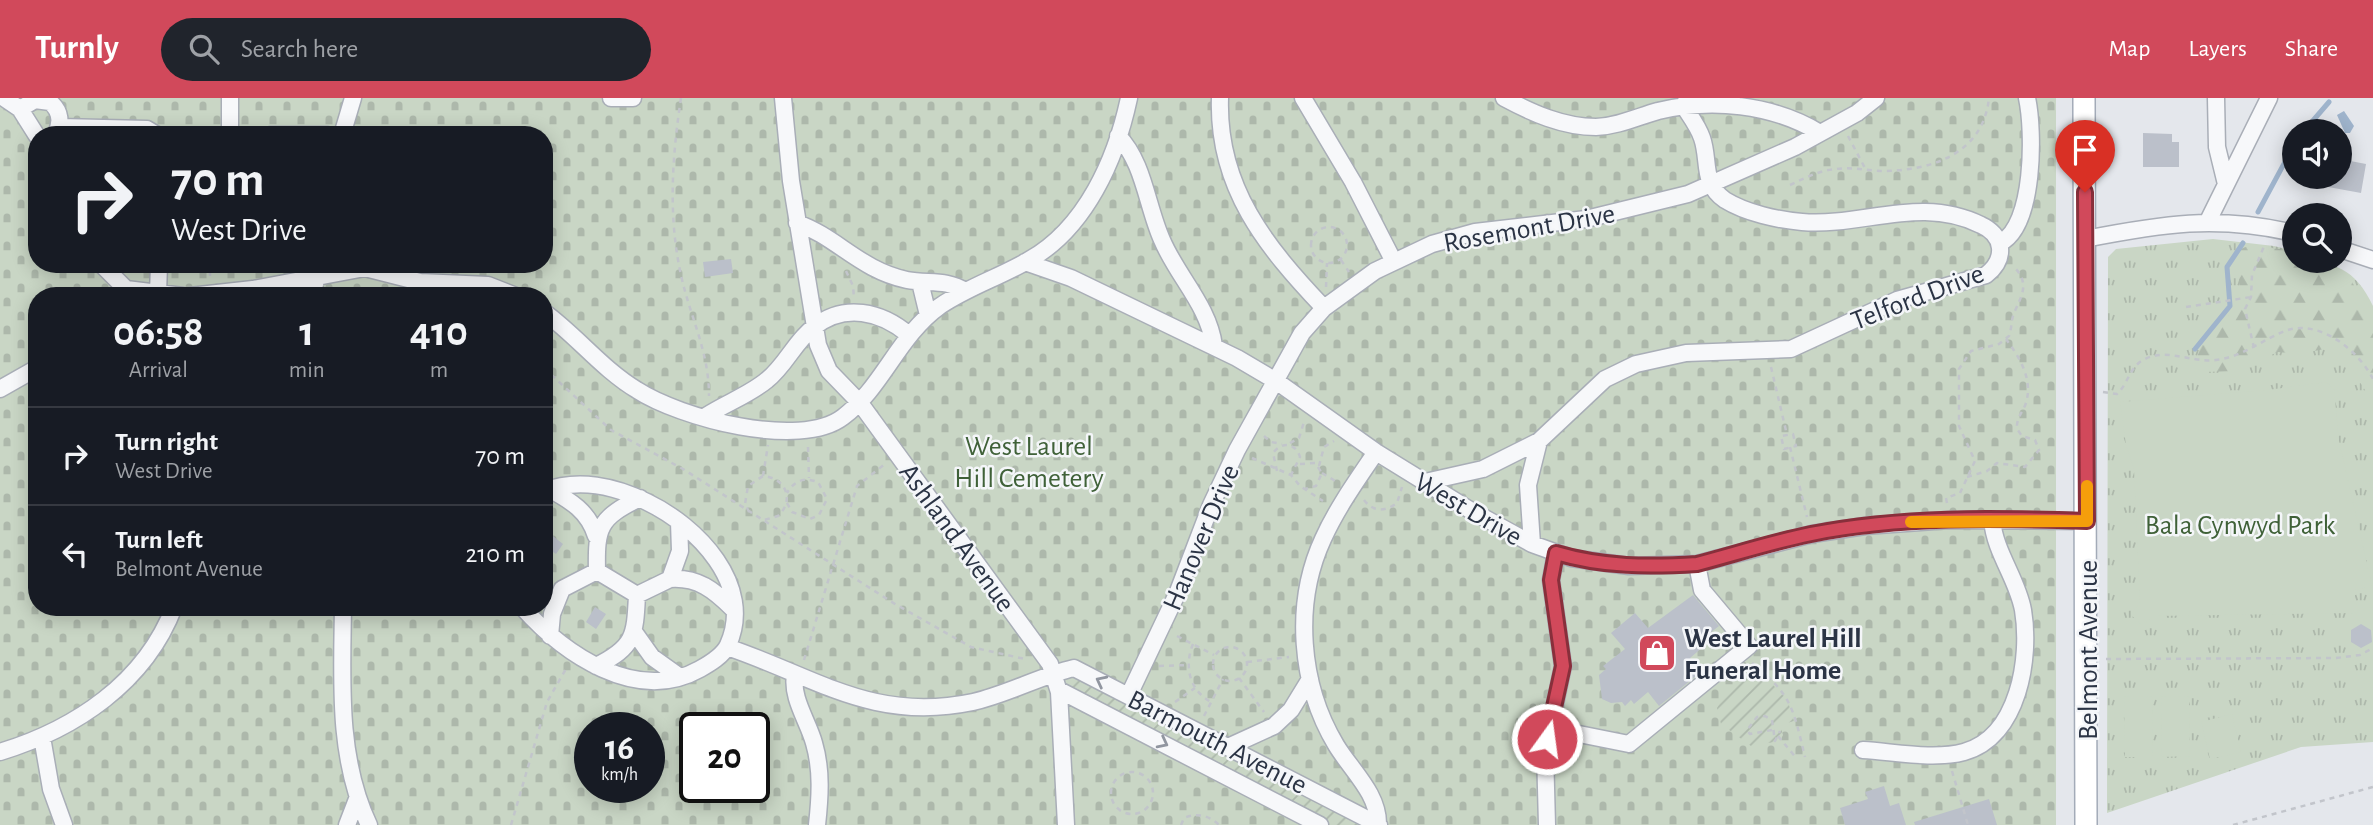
<!DOCTYPE html>
<html lang="en">
<head>
<meta charset="utf-8">
<style>
  body { margin:0; font-family:"Alegreya Sans",sans-serif; background:#20242c; color:#f1f3f6; height:100vh; display:flex; flex-direction:column; font-size:26px; white-space:nowrap }
  * { box-sizing:border-box; margin:0 }
  p { font-size:23px; color:#9ea1a6 }
  .icon { flex:none; width:38px; height:38px; fill:none; stroke:currentColor; stroke-width:2; stroke-linecap:round; stroke-linejoin:round }
  .map { position:relative; flex:1; overflow:hidden }
  .sheet { position:absolute; left:28px; top:189px; width:525px; height:329px; display:flex; flex-direction:column; background:#171b24; border-radius:28px; box-shadow:0 4px 18px #0003 }
  .sheet>* { flex:none }
  .hud { position:absolute; left:28px; top:28px; width:525px; height:147px; border-radius:28px; box-shadow:0 4px 18px #0003; background:#171b24; color:#f1f3f6; overflow:hidden }
  .fabs { position:absolute; left:2282px; top:21px; display:grid; gap:14px }
  .fabs a { display:grid; place-items:center; width:70px; height:70px; border-radius:50%; background:#171b24; box-shadow:0 4px 18px #0003; font-size:35px }
  .speed { position:absolute; left:574px; top:614px; display:flex; gap:14px; font-size:35px; font-weight:700; text-align:center }
  .speed>* { display:grid; place-content:center; width:91px; height:91px; border-radius:50%; background:#171b24; box-shadow:0 4px 18px #0003; line-height:1 }
  .speed small { font-size:18px; font-weight:400 }
  .speed .limit { border:4px solid #111; border-radius:10px; background:#fff; color:#111 }
  .pin { position:absolute; display:grid; place-items:center; width:60px; height:60px; color:#fff; margin:-72px -30px; border-radius:50% 50% 50% 0; rotate:-45deg; box-shadow:0 0 7px #0007 }
  .pin .icon { rotate:45deg }
  .me { position:absolute; width:77px; margin:-38px; rotate:14deg; stroke-linejoin:round; filter:drop-shadow(0 0 5px #0008) }
  .turn { display:flex; align-items:center; gap:24px; height:147px; padding:0 28px; font-size:32px }
  .turn .icon { width:91px; height:91px; stroke-width:2.5 }
  .turn b { display:block; font-size:49px; line-height:60px }
  .eta { display:flex; justify-content:space-evenly; align-items:center; height:119px; text-align:center }
  .eta b { font-size:42px; font-weight:700; line-height:49px }
  ul { padding:0; list-style:none }
  li { display:flex; align-items:center; gap:21px; height:98px; padding:0 28px; border-top:2px solid #363941 }
  li div { flex:1 }
  li b { display:block; font-size:26px }
  li em { font-style:normal }
  header { display:flex; align-items:center; gap:42px; box-sizing:border-box; height:98px; padding:0 35px; background:#d1495b; color:#fff }
  header strong { font-size:33px }
  nav { display:flex; gap:38px; margin-inline-start:auto; font-size:24px }
  .search { width:490px; height:63px; background:#20242c; display:flex; align-items:center; gap:18px; box-sizing:border-box; padding:0 24px; border-radius:38px; color:#9ea1a6; font-size:26px }
  .map>svg:first-child { display:block }
  .grass { fill:url(#grass-tufts) }
  .forest { fill:url(#forest-firs) }
  .cemetery { fill:url(#cemetery-stones); fill-rule:evenodd }
  .garden { fill:url(#garden-furrows) }
  .pitch { fill:#c9d6c5 }
  .water { fill:#9fb4cc }
  .lines { fill:none; stroke-linecap:round; stroke-linejoin:round }
  .stream { stroke:#9fb4cc; stroke-width:5 }
  .building { fill:#bbc0ca }
  .minor-casing { stroke:#a9aeb7; stroke-width:19 }
  .major-casing { stroke:#a3abb8; stroke-width:24 }
  .path { stroke:#c2c5cb; stroke-width:2.5; stroke-dasharray:5 5; stroke-linecap:butt }
  .minor { stroke:#f7f8fa; stroke-width:16 }
  .major { stroke:#fff; stroke-width:21 }
  .oneway { stroke:#9196a0 }
  .route-casing { stroke:#882f3b; stroke-width:18 }
  .route { stroke:#d1495b; stroke-width:12 }
  .slow { stroke:#f59e0b; stroke-width:12 }
  .labels { text-anchor:middle; stroke-width:5; stroke-linejoin:round; paint-order:stroke }
  .street-label { font-size:28px; fill:#2b3445; stroke:#f4f6f9 }
  .park-label { font-size:28px; fill:#3f6138; stroke:#f4f6f9 }
  .poi-label { font-size:28px; font-weight:bold; fill:#2b3445; stroke:#f4f6f9; text-anchor:start }
</style>
</head>
<body>
<header>
<strong>Turnly</strong>
<div class="search"><svg class="icon" aria-label="search" viewBox="0 0 24 24"><circle cx="10" cy="10" r="6"/><path d="M15 15l6 6"/></svg>Search here</div>
<nav><a>Map</a><a>Layers</a><a>Share</a></nav>
</header>
<div class="map">
<svg width="2373" height="727" viewBox="0 0 2373 727">
  <defs>
    <pattern id="grass-tufts" width="24" height="20" patternUnits="userSpaceOnUse" patternTransform="scale(1.75)"><rect width="24" height="20" fill="#c9d6c5"/><path d="M3 7l-1-3M5 7V3M7 7l1-3M15 17l-1-3M17 17v-4M19 17l1-3" fill="none" stroke="#adb8ab"/></pattern>
    <pattern id="forest-firs" width="22" height="20" patternUnits="userSpaceOnUse" patternTransform="scale(1.75)"><rect width="22" height="20" fill="#c9d6c5"/><path d="M5 1l3.5 6h-7zM16 11l3.5 6h-7z" fill="#adb8ab"/></pattern>
    <pattern id="cemetery-stones" width="16" height="16" patternUnits="userSpaceOnUse" patternTransform="scale(1.75)"><rect width="16" height="16" fill="#c9d6c5"/><path d="M2 7V4a2 2 0 0 1 4 0v3zM10 15v-3a2 2 0 0 1 4 0v3z" fill="#adb8ab"/></pattern>
    <pattern id="garden-furrows" width="10" height="10" patternUnits="userSpaceOnUse" patternTransform="scale(1.75)"><rect width="10" height="10" fill="#c9d6c5"/><path d="M-1 1l2-2M0 10L10 0M9 11l2-2" fill="none" stroke="#adb8ab"/></pattern>
  </defs>
  <rect width="100%" height="100%" fill="#e4e7ec"/>
  <path class="grass" d="M 2213,141 L 2274,148 L 2294,153 L 2294,163 C 2334,163 2355,170 2373,208 L 2373,644 L 2301,649 L 2107,715 L 2108,159 L 2116,151 Z"/>
  <path class="forest" d="M 2250,147 L 2294,153 L 2294,163 L 2321,163 L 2351,182 L 2367,211 L 2373,223 L 2373,305 L 2342,255 L 2329,250 L 2300,256 L 2278,254 L 2235,273 L 2203,274 L 2197,266 C 2199,217 2256,230 2235,164 L 2241,151 Z"/>
  <path class="cemetery" d="M 0,0 L 2056,0 L 2056,727 L 0,727 ZM 37,37 L 544,37 L 544,166 L 37,166 ZM 37,198 L 544,198 L 544,509 L 37,509 ZM 590,630 L 649,630 L 649,690 L 590,690 ZM 695,630 L 754,630 L 754,690 L 695,690 Z"/>
  <path class="garden" d="M 1071,575 L 1368,727 L 1333,727 L 1067,589 L 1066,583 Z
    M 1750,579 L 1765,579 L 1787,601 L 1794,623 L 1780,627 L 1783,637 L 1780,643 L 1751,648 L 1721,626 L 1717,610 C 1726,594 1733,585 1750,579 Z"/>
  <path class="pitch" d="M 2326,284 L 2334,291 L 2339,343 L 2372,488 L 2355,492 L 2355,515 L 2156,518 L 2142,527 L 2131,517 L 2140,504 L 2134,371 L 2126,347 L 2120,304 L 2267,292 Z
    M 2152,598 L 2153,659 L 2125,659 L 2124,599 Z
    M 2189,598 L 2190,658 L 2162,659 L 2161,599 Z
    M 2232,616 L 2241,654 L 2210,661 L 2201,624 Z"/>
  <path class="water" d="M 2344,13 L 2354,28 L 2350,35 L 2345,35 L 2337,17 Z"/>
  <g class="lines">
    <path class="stream" d="M 2304,33 L 2329,4
      M 2258,114 L 2294,47
      M 2195,251 L 2230,208 L 2227,169 L 2243,145"/>
  </g>
  <path class="building" d="M 2143,35 L 2172,36 L 2172,44 L 2179,44 L 2179,69 L 2143,69 Z
    M 2340,61 L 2366,66 L 2361,95 L 2312,86 L 2313,79 L 2340,79 Z
    M 731,161 L 733,175 L 705,179 L 703,164 Z
    M 544,431 L 563,446 L 556,456 L 544,448 Z
    M 1693,497 L 1719,528 L 1706,538 L 1710,543 L 1690,560 L 1701,574 L 1659,608 L 1648,594 L 1634,606 L 1631,602 L 1625,608 L 1622,604 L 1611,605 L 1602,601 L 1599,577 L 1606,571 L 1603,568 L 1625,551 L 1611,535 L 1635,515 L 1648,530 Z
    M 595,509 L 606,516 L 596,531 L 586,524 Z
    M 2361,526 L 2371,532 L 2372,544 L 2361,550 L 2351,544 L 2351,532 Z
    M 1884,688 L 1890,708 L 1899,705 L 1906,727 L 1845,727 L 1840,710 L 1868,701 L 1865,694 Z
    M 1989,701 L 1997,727 L 1915,727 L 1914,724 Z"/>
  <g class="lines">
    <defs>
      <path id="minor" d="M 4,0 L 20,11
        M 611,0 L 633,0
        M 783,0 L 791,83 L 818,247 L 829,273 L 860,305 L 1050,566 L 1059,594 L 1066,727
        M 1220,0 C 1217,89 1266,149 1324,210
        M 1303,0 L 1353,84 L 1393,162
        M 1504,0 C 1532,15 1563,29 1596,29 C 1618,28 1637,19 1658,13 C 1711,0 1772,6 1820,35
        M 2216,0 L 2217,49 L 2226,86
        M 59,29 L 147,31 L 157,37
        M 230,37 L 230,0
        M 270,37 L 328,37
        M 342,37 L 353,0
        M 37,38 L 20,11 L 35,2 L 50,4 C 61,13 62,25 55,37
        M 1118,38 C 1144,64 1147,109 1162,142 C 1177,178 1209,208 1214,248
        M 2208,123 L 2269,0
        M 797,125 C 837,139 860,172 907,182 C 928,186 947,181 965,193
        M 2085,141 C 2162,126 2216,117 2294,135
        M 2000,145 C 2035,128 2034,32 2027,0
        M 2340,151 L 2373,162
        M 1025,164 L 1071,180 L 1237,260 L 1276,283 L 1376,354 L 1470,412 L 1532,446 L 1571,460 L 1629,468 L 1697,466 L 1812,436 L 1865,428 L 1948,422 L 2087,423
        M 101,166 L 126,191 L 183,198
        M 920,184 L 928,217
        M 158,196 L 159,166
        M 190,198 L 253,191 L 365,170 L 420,184 L 488,187 L 516,198
        M 312,198 L 320,166
        M 544,214 C 577,238 602,271 637,292 C 680,320 800,352 843,319 C 883,289 898,238 940,208 C 968,189 1000,179 1029,162 C 1086,130 1116,61 1129,0
        M 0,291 L 37,270
        M 706,318 C 726,305 749,297 767,282 C 786,267 795,243 814,229 C 844,205 881,213 909,237
        M 1376,354 C 1357,382 1337,410 1323,441 C 1293,506 1300,587 1336,647 C 1351,672 1379,696 1378,727
        M 1425,384 L 1483,371 L 1539,343
        M 549,391 C 571,403 588,413 596,438
        M 1532,446 L 1528,387 L 1539,343 L 1605,281 L 1636,266 L 1686,255 L 1791,251 L 1897,202 L 1986,177 C 1995,170 2001,161 2000,150 C 1999,139 1990,131 1981,127 C 1921,97 1863,129 1802,124 C 1778,122 1746,115 1725,102 C 1701,85 1710,63 1702,40 C 1698,28 1690,18 1683,7
        M 597,473 C 596,429 599,420 640,400
        M 670,481 C 698,479 714,492 733,511
        M 637,497 L 670,481 L 680,453 L 679,424
        M 343,509 C 342,582 337,660 369,727
        M 522,509 C 563,555 636,607 700,571 C 709,566 723,558 728,547 C 755,487 697,428 647,404 C 615,388 578,380 544,393
        M 635,535 L 652,559 L 680,579
        M 550,538 L 552,516 L 562,491 L 597,473 L 637,497 C 635,537 635,549 596,568
        M 727,549 C 816,579 873,625 973,604 C 1008,596 1040,578 1074,570 L 1379,727
        M 795,577 C 791,600 808,623 814,645 C 822,672 820,700 817,727
        M 1059,592 L 1320,727
        M 1129,597 L 1177,496 L 1211,407 L 1237,352 L 1302,235 L 1324,210 L 1375,173 L 1432,146 L 1475,134 L 1586,121 L 1688,96 L 1795,49 L 1857,15 L 1876,0
        M 1549,630 L 1629,646 L 1749,548 L 1702,492 L 1697,466
        M 42,639 L 51,691 L 64,727
        M 1228,649 L 1274,628 L 1291,612 L 1310,581
        M 1863,652 C 1895,654 1934,662 1964,654 C 2019,639 2031,559 2023,512 C 2017,480 1995,455 1992,422
        M 0,654 C 75,631 145,585 174,509
        M 347,727 L 357,701
        M 1547,727 L 1545,653 L 1563,568 L 1551,482 L 1556,455"/>
      <path id="major" d="M 2084,0 L 2086,727"/>
    </defs>
    <use href="#minor" class="minor-casing"/>
    <use href="#major" class="major-casing"/>
    <path class="path" d="M 681,0 C 672,59 668,119 681,177 C 690,219 709,253 709,298
      M 1848,38 L 1866,72
      M 1790,87 C 1805,80 1820,72 1836,71 C 1850,69 1865,72 1880,73 C 1930,73 1983,57 1989,0
      M1311 147a18 18 0 1 1 36 0a18 18 0 1 1-36 0Z
      M 1341,162 L 1349,174
      M 846,173 L 853,188 L 854,200
      M 210,178 L 210,169
      M 1326,189 L 1327,165
      M 2186,209 L 2251,199
      M 2254,250 L 2245,211 L 2251,199 L 2252,177 L 2265,146
      M 1771,269 L 1787,337
      M 544,270 L 611,332 L 683,371 L 895,506 L 971,549 L 1025,561
      M 2103,294 L 2117,296 C 2128,286 2129,270 2143,262 C 2166,249 2191,265 2216,262 C 2242,259 2262,242 2285,233 C 2319,220 2359,253 2373,281
      M 1793,336 L 1796,348 L 1784,351 L 1781,338 Z
      M 1264,338 L 1271,344 L 1282,346
      M 1290,345 L 1299,340 L 1304,324
      M 808,349 L 809,380
      M 1790,349 L 1807,419
      M 1252,360 L 1291,377 L 1300,388 L 1323,403
      M 1300,366 L 1315,365 L 1322,375 L 1316,388 L 1305,391
      M 1319,368 L 1324,349 L 1334,343
      M 1277,373 L 1273,355 C 1282,343 1296,345 1300,359 L 1291,377
      M 1322,375 L 1337,384
      M 763,378 L 768,347
      M 1967,379 L 1987,373 L 1997,365 L 2025,369 L 2039,352 L 2035,342 L 2022,338 L 2017,331 C 2016,320 2023,314 2026,305 C 2033,281 2020,260 2006,241
      M 1364,402 C 1373,414 1385,414 1397,405 L 1402,389
      M 787,405 L 792,414 L 810,421 L 819,417 L 827,401 L 818,384 C 804,379 795,382 787,395
      M 1947,405 L 1946,400 L 1960,395 L 1975,363 L 1959,328 L 1959,271 L 1971,253 L 1999,246 L 2009,238 C 2012,230 2011,222 2014,215 C 2022,197 2030,185 2014,169
      M 749,414 L 745,406 L 748,388 L 763,378 C 786,380 795,402 778,418 L 764,422
      M 1177,538 L 1214,557
      M 1193,546 C 1184,568 1189,592 1211,604
      M1213 566a17 17 0 1 1 34 0a17 17 0 1 1-34 0Z
      M 2106,561 L 2336,560 L 2360,557 L 2373,550
      M 804,562 L 857,388 L 885,366
      M 1247,564 L 1289,559
      M 1752,565 C 1792,597 1793,610 1805,659
      M 1159,568 L 1188,567
      M 1239,580 L 1264,614
      M 1175,604 L 1195,590
      M 1204,618 L 1223,581
      M 1772,632 L 1750,636 L 1747,632 L 1757,619 L 1765,618 L 1772,622 L 1775,643 L 1780,633
      M 1778,638 L 1797,661
      M 1952,673 L 1968,727
      M1111 695a21 21 0 1 1 42 0a21 21 0 1 1-42 0Z
      M 511,727 L 547,604 L 567,569
      M 1181,727 L 1184,720 C 1197,714 1210,718 1219,727
      M 2233,727 L 2373,689"/>
    <use href="#minor" class="minor"/>
    <use href="#major" class="major"/>
  </g>
  <defs><path id="oneway-chevron" d="M-2-3.5L2.5 0L-2 3.5" fill="none" stroke-width="1.6" stroke-linecap="round" stroke-linejoin="round" transform="scale(1.75)"/></defs>
  <g class="oneway">
    <use href="#oneway-chevron" transform="translate(1101 583) rotate(-153)"/>
    <use href="#oneway-chevron" transform="translate(1163 645) rotate(27)"/>
  </g>
  <g class="lines">
    <defs>
      <path id="route" d="M 1547,641 L 1563,568 L 1551,482 L 1556,455 C 1603,469 1649,469 1697,466 C 1735,456 1772,444 1811,436 C 1901,418 1995,420 2087,423 L 2085,94"/>
    </defs>
    <use href="#route" class="route-casing"/>
    <use href="#route" class="route"/>
    <path class="slow" d="M 1911,424 L 2087,423 L 2087,388"/>
  </g>
  <defs>
    <symbol id="shop-square" viewBox="-11 -11 22 22"><rect x="-9" y="-9" width="18" height="18" rx="4" fill="#d1495b" stroke="#f4f6f9"/><path d="M-5-2.5h2.3a2.7 3.5 0 0 1 5.4 0H5L5.5 6h-11ZM-1.5-2.5h3a1.5 2.3 0 0 0-3 0Z" fill="#fff"/></symbol>
  </defs>
  <g fill-rule="evenodd">
    <use href="#shop-square" x="1635" y="533" width="44" height="44"/>
  </g>
  <g class="labels">
    <g class="street-label">
      <text transform="translate(1529 129) rotate(-10)" y="10">Rosemont Drive</text>
      <text transform="translate(1917 198) rotate(-21)" y="10">Telford Drive</text>
      <text transform="translate(1469 410) rotate(30)" y="10">West Drive</text>
      <text transform="translate(958 439) rotate(54)" y="10">Ashland Avenue</text>
      <text transform="translate(1200 439) rotate(-67)" y="10">Hanover Drive</text>
      <text transform="translate(2087 552) rotate(-90)" y="10">Belmont Avenue</text>
      <text transform="translate(1218 643) rotate(27)" y="10">Barmouth Avenue</text>
    </g>
    <g class="park-label">
      <text x="1029" y="357">West Laurel<tspan x="1029" dy="32">Hill Cemetery</tspan></text>
      <text x="2240" y="436">Bala Cynwyd Park</text>
    </g>
    <g class="poi-label">
      <text x="1684" y="549">West Laurel Hill<tspan x="1684" dy="32">Funeral Home</tspan></text>
    </g>
  </g>
</svg>
<div class="fabs">
<a><svg class="icon" aria-label="sound" viewBox="0 0 24 24"><path d="M4 9h4l5-4v14l-5-4H4zM17 9q2 3 0 6"/></svg></a>
<a><svg class="icon" aria-label="search" viewBox="0 0 24 24"><circle cx="10" cy="10" r="6"/><path d="M15 15l6 6"/></svg></a>
</div>
<div class="speed"><div>16<small>km/h</small></div><div class="limit">20</div></div>
<div class="pin" style="left:2085px;top:94px;background:#d93025"><svg class="icon" aria-label="arrive" viewBox="0 0 24 24"><path d="M6 21V4h12l-3 4 3 4H6"/></svg></div>
<svg class="me" style="left:1547px;top:641px" viewBox="-20 -20 40 40"><circle r="17" fill="#d1495b" stroke="#fff" stroke-width="3"/><path d="M0-11L8 9 0 5-8 9z" fill="#fff"/></svg>
<div class="hud">
<div class="turn"><svg class="icon" aria-label="right" viewBox="0 0 24 24"><path d="M7 20v-9h11M14 6l5 5-5 5"/></svg><div><b>70 m</b>West Drive</div></div>
</div>
<section class="sheet">
<div class="eta">
<div><b>06:58</b><p>Arrival</p></div>
<div><b>1</b><p>min</p></div>
<div><b>410</b><p>m</p></div>
</div>
<ul>
<li><svg class="icon" aria-label="right" viewBox="0 0 24 24"><path d="M7 20v-9h11M14 6l5 5-5 5"/></svg><div><b>Turn right</b><p>West Drive</p></div><em>70 m</em></li>
<li><svg class="icon" aria-label="left" viewBox="0 0 24 24"><path d="M17 20v-9H6M10 6l-5 5 5 5"/></svg><div><b>Turn left</b><p>Belmont Avenue</p></div><em>210 m</em></li>
</ul>
</section>
</div>
</body>
</html>
